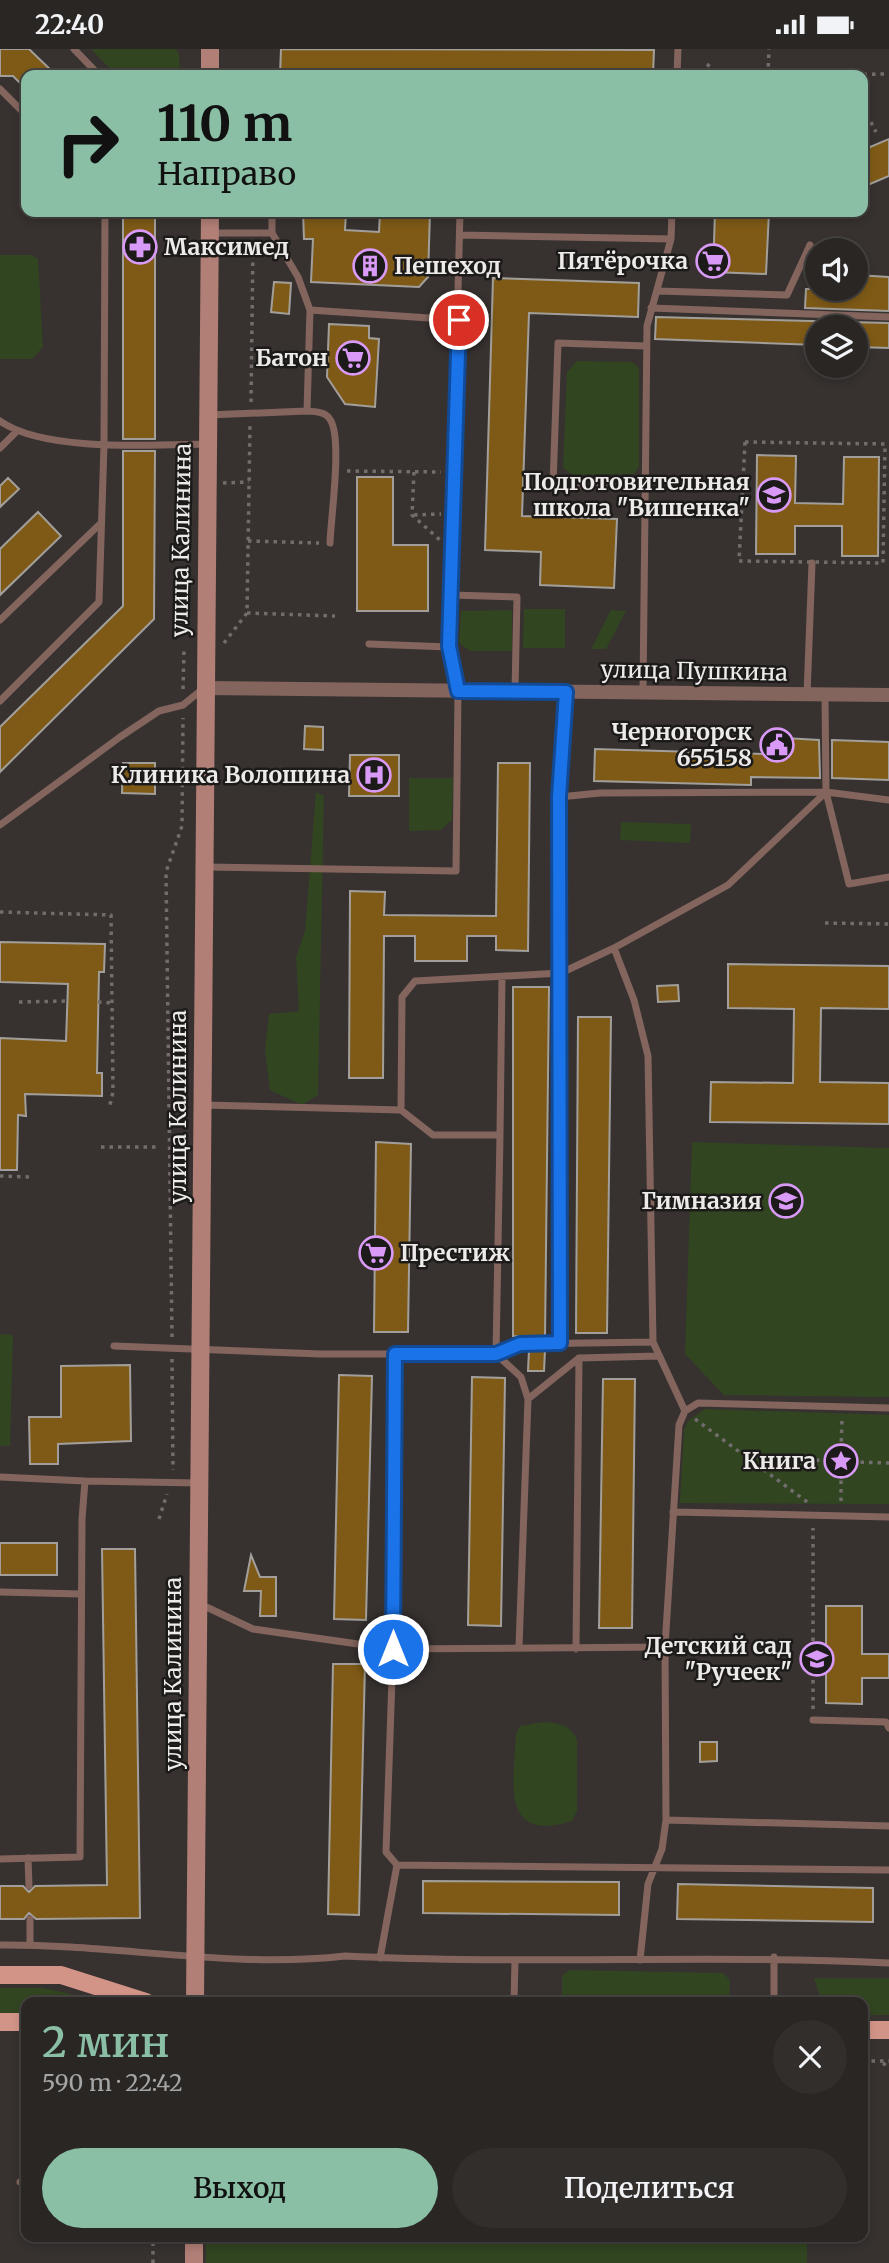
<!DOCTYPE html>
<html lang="ru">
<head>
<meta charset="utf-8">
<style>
  body { margin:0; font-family:Merriweather,serif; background:#312e2c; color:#f1f3f6; height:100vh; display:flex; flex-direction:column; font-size:26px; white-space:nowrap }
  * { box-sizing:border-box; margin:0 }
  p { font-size:23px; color:#a5a5a6 }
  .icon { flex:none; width:38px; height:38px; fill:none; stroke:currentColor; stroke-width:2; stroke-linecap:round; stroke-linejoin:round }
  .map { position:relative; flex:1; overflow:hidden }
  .side { position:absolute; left:21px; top:1948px; width:847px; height:245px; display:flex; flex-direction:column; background:#292624; border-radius:14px; box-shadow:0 4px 10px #0003,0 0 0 2px #454341 }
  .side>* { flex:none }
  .guide { position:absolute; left:21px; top:21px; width:847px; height:147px; border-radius:14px; box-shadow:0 4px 10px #0003,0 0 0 2px #454341; background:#8abfa5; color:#111; overflow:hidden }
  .buttons { position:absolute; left:805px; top:189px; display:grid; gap:14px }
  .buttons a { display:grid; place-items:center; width:63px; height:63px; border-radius:50%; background:#292624; box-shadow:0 4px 10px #0003,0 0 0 2px #454341; font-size:35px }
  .pin { position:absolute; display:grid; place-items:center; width:60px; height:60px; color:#fff; margin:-30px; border:4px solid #fff; border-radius:50%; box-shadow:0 2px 7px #0007 }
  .me { position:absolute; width:77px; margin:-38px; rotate:0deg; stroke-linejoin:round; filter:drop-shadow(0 0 5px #0008) }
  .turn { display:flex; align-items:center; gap:24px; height:147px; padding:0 21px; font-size:32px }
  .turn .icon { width:91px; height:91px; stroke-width:2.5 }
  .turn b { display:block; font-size:49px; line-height:60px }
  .round { display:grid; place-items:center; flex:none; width:74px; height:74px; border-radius:37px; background:#312e2c }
  .summary { display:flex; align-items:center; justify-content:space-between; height:119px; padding:0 21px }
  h1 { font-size:42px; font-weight:600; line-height:52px; color:#8abfa5 }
  .button { display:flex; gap:14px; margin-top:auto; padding:14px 21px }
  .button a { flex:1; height:80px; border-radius:42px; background:#8abfa5; color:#111; font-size:28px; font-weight:600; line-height:80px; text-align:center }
  .button a+a { background:#312e2c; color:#f1f3f6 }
  .status { display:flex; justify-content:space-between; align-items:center; height:49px; padding:0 35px; background:#292624; direction:ltr }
  .status svg { height:19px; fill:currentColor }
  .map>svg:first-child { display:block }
  .green { fill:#314521 }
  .building { fill:#7e5a16; stroke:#a29f9a; stroke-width:2 }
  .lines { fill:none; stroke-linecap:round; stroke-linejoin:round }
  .path { stroke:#726d6c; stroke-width:3.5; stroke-dasharray:3.5 5; stroke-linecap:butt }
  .lane { stroke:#84655e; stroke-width:7 }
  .street { stroke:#84655e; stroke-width:14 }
  .secondary { stroke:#b17f76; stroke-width:18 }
  .primary { stroke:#d39488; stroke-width:18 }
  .route-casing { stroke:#114b97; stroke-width:18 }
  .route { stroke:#1a73e8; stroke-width:12 }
  .labels { text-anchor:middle; stroke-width:5; stroke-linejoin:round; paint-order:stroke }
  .poi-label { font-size:23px; font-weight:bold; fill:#edeae9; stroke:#1d1b1a; text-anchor:end }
  .street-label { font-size:23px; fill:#edeae9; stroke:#1d1b1a }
</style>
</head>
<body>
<div class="status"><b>22:40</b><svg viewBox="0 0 49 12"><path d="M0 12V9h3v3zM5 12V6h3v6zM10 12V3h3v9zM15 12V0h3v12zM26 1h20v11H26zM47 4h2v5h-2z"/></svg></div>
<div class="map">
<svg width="889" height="2214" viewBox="0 0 889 2214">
  <rect width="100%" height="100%" fill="#373230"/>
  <path class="green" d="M 91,0 L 176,0 L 179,5 L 180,26 L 116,26 Z
    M 0,206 L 32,206 L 38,210 L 43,298 L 32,310 L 0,310 Z
    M 577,312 L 632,313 L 639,319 L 639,418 L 634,425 L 573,426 L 563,419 L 567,323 Z
    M 524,560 L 565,560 L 565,599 L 523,599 Z
    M 512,561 L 512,602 L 470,602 L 459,594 L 461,562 Z
    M 611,561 L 626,562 L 606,600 L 591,600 Z
    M 409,729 L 453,729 L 452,771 L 441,781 L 409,782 Z
    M 316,743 L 324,747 L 318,1046 L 302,1056 L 270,1041 L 265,1002 L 269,965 L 299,962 L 296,908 L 305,882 Z
    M 621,773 L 691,775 L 690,794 L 620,791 Z
    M 692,1093 L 889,1099 L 889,1348 L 724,1346 L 685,1305 Z
    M 0,1285 L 13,1286 L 10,1397 L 0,1397 Z
    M 705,1360 L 889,1366 L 889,1455 L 680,1454 L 684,1380 L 689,1371 Z
    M 544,1673 C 559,1674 571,1676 577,1691 L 577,1762 L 572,1772 C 499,1795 514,1732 516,1685 L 520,1677 Z
    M 569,1921 L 723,1924 L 730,1931 L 729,1953 L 617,1950 L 607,1953 L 562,1953 L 562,1927 Z
    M 814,1929 L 889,1929 L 889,1966 L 863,1966 L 863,1953 L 822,1953 Z
    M 0,1939 L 43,1939 L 107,1953 L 26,1953 L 26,1964 L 0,1964 Z
    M 206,2188 L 807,2188 L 807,2214 L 206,2214 Z"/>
  <path class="building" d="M 0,0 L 29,0 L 56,26 L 26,26 L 26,40 L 13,27 L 0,27 Z
    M 281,0 L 654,1 L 653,26 L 280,26 Z
    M 889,90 L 889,127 L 863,138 L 863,101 Z
    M 123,163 L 155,163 L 155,390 L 123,390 Z
    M 303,163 L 346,163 L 345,181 L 379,183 L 380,163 L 430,163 L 428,228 L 419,238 L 311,233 L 313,190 L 304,190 Z
    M 715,163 L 769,163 L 766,225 L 713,223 Z
    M 856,226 L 889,228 L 889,262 L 805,259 L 806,240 L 856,240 Z
    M 493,229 L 639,234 L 638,268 L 529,264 L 522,467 L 617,470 L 614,539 L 540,536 L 541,503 L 485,501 Z
    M 274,233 L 291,234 L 289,265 L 271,263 Z
    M 656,268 L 889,274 L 889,299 L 856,298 L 856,278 L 817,278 L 817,296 L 655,290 Z
    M 329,275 L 369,277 L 369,289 L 379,290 L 375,358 L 345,355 L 327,328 Z
    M 123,402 L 155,402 L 154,570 L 0,723 L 0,678 L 123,557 Z
    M 757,406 L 796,407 L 795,454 L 843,455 L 844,408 L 879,408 L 878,507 L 842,507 L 842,477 L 795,477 L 795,505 L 756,505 Z
    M 357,428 L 393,428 L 393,496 L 428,496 L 428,562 L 357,562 Z
    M 8,429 L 19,440 L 0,458 L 0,437 Z
    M 38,463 L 61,487 L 0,546 L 0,500 Z
    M 305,677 L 323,678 L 323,701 L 304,700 Z
    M 766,688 L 819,691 L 820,729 L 751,728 L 751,736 L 594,732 L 595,700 L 765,705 Z
    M 832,691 L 889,693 L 889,731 L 832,729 Z
    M 350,706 L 399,706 L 399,747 L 349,747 Z
    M 123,714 L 155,714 L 155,745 L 122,744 Z
    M 498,714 L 530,714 L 528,902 L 496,901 L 496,887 L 467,887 L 467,912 L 415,912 L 415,887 L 384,887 L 383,1029 L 349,1029 L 350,842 L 385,843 L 384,866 L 496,867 Z
    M 0,893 L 105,895 L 104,923 L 99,923 L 97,1024 L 102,1024 L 102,1047 L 25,1045 L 26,1067 L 18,1066 L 17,1121 L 0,1121 L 0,989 L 66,992 L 68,935 L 0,933 Z
    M 728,915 L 889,917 L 889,960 L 821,959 L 820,1033 L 889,1034 L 889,1075 L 710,1073 L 711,1033 L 793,1034 L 794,960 L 728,959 Z
    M 678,936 L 679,952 L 658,953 L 657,937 Z
    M 513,938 L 549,938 L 545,1288 L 513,1287 Z
    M 578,968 L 611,968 L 607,1284 L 576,1284 Z
    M 376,1093 L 411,1095 L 408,1283 L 374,1283 Z
    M 529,1301 L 545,1301 L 544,1322 L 528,1322 Z
    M 130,1316 L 131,1392 L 58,1395 L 58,1415 L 30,1415 L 29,1368 L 61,1368 L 61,1317 Z
    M 339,1326 L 372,1327 L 366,1571 L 334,1570 Z
    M 472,1328 L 505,1329 L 501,1577 L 468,1576 Z
    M 603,1330 L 635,1330 L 632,1579 L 599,1579 Z
    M 0,1494 L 57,1494 L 57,1526 L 0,1526 Z
    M 102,1500 L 135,1500 L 140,1869 L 36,1870 L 29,1864 L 24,1870 L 0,1870 L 0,1837 L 23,1837 L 29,1843 L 35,1837 L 107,1836 Z
    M 251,1506 L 260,1528 L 276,1528 L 276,1567 L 260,1567 L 261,1542 L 244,1542 Z
    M 826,1557 L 862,1557 L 862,1605 L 889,1605 L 889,1629 L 862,1629 L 862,1655 L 826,1654 Z
    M 333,1615 L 365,1615 L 359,1866 L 328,1865 Z
    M 700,1693 L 717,1693 L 717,1712 L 700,1713 Z
    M 423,1832 L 619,1833 L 619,1866 L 423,1864 Z
    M 678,1835 L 873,1839 L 873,1873 L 677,1870 Z"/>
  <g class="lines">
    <path class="path" d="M 707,15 L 719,26
      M 768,26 L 769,0
      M 804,26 L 889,25
      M 863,58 L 876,83
      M 251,353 L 253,196
      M 745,393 L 885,395 L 883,514 L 739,512 Z
      M 347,422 L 441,423
      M 414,423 L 412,466 L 441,492
      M 223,434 L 249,433
      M 414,466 L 441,465
      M 248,492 L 319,494
      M 247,564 L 335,567
      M 224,594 L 247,564 L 250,375
      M 183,640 L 184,601
      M 0,863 L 111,866 L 113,1043 L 109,1060
      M 825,874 L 889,875
      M 19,953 L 68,952
      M 98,953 L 112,954
      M 101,1098 L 159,1098
      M 0,1127 L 30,1128
      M 172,1288 L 166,823 L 182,777 L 183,669
      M 172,1310 L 173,1421
      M 695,1370 L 810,1455
      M830 1412a11 11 0 1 1 22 0a11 11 0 1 1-22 0Z
      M 841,1401 L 842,1370
      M 748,1407 L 830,1412
      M 852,1413 L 889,1414
      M 841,1423 L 841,1456
      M 159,1470 L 167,1445
      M 813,1660 L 813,1479
      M 863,2012 L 889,2012
      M 883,2014 L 889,2019
      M 153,2214 L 153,2188"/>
    <path class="lane" d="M 74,0 L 99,26
      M 677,26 L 678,0
      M 0,40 L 26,66
      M 272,163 L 272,184 L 298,228 L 310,261 L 307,362 C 316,363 326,362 331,372 C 342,393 331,467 330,494
      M 210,184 L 272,184
      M 460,186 L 671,190
      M 658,242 L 787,246 L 810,196
      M 651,259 L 889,268
      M 310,261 L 459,271
      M 208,366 L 307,362
      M 0,372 C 44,403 152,396 206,395
      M 0,399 L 16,383
      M 644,438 L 553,436 L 558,294 L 646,297
      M 451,546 L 517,548 L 515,642
      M 0,571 L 100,475
      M 369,595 L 449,598
      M 643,643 L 647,277 L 671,190 L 672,163
      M 807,646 L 812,514
      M 825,646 L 826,743 L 849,835 L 889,828
      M 0,652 L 99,553 L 104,396 L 105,163
      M 559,748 L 600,744 L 826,743 L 889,751
      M 0,776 L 120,688 L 159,662 L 183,656 L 204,639
      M 204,818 L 456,822 L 458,642 L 449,598 L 460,163
      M 614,899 L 634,951 L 648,1007 L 653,1293 L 685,1362
      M 203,1056 L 401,1061 L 433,1086 L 500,1086 L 502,928
      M 401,1061 L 402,948 L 415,932 L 561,924 L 559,748 L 566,643
      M 500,1086 L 496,1305 L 521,1328 L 528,1350 L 519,1598
      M 560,1294 L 561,924 L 614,899 L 728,836 L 826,743
      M 114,1297 L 321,1305 L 496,1305 L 520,1295 L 653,1293
      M 528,1350 L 579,1309 L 658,1307
      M 0,1428 L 85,1432
      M 673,1463 L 889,1468
      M 0,1543 L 81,1545
      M 200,1555 L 253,1580 L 393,1600 L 665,1598
      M 576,1600 L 579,1309
      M 813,1671 L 886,1673 L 889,1679
      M 666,1771 L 889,1777
      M 28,1809 L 29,1837
      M 0,1810 L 80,1808 L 82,1470 L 85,1432 L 198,1434
      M 397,1816 L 889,1821
      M 30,1870 L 30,1896
      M 0,1896 C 115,1895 231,1920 345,1907 C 527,1916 708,1905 889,1914
      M 380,1909 L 397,1816 L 386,1803 L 393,1600 L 395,1305
      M 640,1911 L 648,1835 L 662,1800 L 666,1771 L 665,1598 L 679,1376 L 685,1362 L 698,1354 L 889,1359
      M 514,1953 L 515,1911
      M 774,1953 L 774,1908
      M 20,2133 L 26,2134"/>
    <path class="street" d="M 204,639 L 889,646"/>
    <path class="secondary" d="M 210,0 L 210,26
      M 195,1953 L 210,163
      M 194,2188 L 194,2214"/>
    <path class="primary" d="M 0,1926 L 61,1926 L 146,1953
      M 0,1973 L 26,1973
      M 863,1981 L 889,1981"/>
  </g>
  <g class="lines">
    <defs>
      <path id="route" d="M 393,1600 L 395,1305 L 496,1305 L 520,1295 L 560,1294 L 559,748 L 566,643 L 458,642 L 449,597 L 459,271"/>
    </defs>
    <use href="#route" class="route-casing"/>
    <use href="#route" class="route"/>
  </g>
  <defs>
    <symbol id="pharmacy-ring" viewBox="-11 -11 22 22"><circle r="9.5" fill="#1d1b1a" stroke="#d99af7" stroke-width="1.5"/><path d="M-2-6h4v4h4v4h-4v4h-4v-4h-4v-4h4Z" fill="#d99af7"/></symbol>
    <symbol id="supermarket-ring" viewBox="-11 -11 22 22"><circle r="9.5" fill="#1d1b1a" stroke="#d99af7" stroke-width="1.5"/><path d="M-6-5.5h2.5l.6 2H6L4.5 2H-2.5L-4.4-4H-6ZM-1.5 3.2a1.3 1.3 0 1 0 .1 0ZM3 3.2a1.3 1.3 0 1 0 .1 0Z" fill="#d99af7"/></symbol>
    <symbol id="building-ring" viewBox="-11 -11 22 22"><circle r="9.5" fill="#1d1b1a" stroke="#d99af7" stroke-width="1.5"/><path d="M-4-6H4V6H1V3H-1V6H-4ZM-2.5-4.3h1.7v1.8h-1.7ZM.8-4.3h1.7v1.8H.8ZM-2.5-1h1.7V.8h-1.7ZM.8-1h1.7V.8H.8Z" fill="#d99af7"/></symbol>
    <symbol id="school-ring" viewBox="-11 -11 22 22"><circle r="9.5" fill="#1d1b1a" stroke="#d99af7" stroke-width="1.5"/><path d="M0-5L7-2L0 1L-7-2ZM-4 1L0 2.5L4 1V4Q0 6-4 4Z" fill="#d99af7"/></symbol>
    <symbol id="civic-ring" viewBox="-11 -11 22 22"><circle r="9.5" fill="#1d1b1a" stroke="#d99af7" stroke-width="1.5"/><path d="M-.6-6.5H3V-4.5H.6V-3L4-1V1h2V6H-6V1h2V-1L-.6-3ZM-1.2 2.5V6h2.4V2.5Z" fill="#d99af7"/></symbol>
    <symbol id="hospital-ring" viewBox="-11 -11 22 22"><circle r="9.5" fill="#1d1b1a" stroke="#d99af7" stroke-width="1.5"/><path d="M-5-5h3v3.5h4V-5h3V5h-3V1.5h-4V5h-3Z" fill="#d99af7"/></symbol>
    <symbol id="sight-ring" viewBox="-11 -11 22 22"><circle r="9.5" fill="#1d1b1a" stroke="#d99af7" stroke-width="1.5"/><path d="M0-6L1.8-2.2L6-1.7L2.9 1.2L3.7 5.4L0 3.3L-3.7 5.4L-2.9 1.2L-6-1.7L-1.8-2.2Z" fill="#d99af7"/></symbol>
  </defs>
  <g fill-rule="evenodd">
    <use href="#pharmacy-ring" x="121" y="179" width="38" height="38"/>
    <use href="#supermarket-ring" x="694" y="193" width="38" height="38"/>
    <use href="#building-ring" x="351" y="198" width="38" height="38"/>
    <use href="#supermarket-ring" x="334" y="290" width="38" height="38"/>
    <use href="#school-ring" x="755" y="427" width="38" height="38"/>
    <use href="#civic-ring" x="758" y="677" width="38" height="38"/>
    <use href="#hospital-ring" x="355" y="707" width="38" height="38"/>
    <use href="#school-ring" x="767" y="1133" width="38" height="38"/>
    <use href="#supermarket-ring" x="357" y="1185" width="38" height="38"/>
    <use href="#sight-ring" x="822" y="1393" width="38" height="38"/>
    <use href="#school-ring" x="798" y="1591" width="38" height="38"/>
  </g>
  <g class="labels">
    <g class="poi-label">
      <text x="164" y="206" text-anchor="start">Максимед</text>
      <text x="688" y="220">Пятёрочка</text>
      <text x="394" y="225" text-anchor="start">Пешеход</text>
      <text x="328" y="317">Батон</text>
      <text x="750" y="441">Подготовительная<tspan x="750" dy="26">школа "Вишенка"</tspan></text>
      <text x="752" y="691">Черногорск<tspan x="752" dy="26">655158</tspan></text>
      <text x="350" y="734">Клиника Волошина</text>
      <text x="762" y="1160">Гимназия</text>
      <text x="400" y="1212" text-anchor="start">Престиж</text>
      <text x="816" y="1420">Книга</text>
      <text x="792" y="1605">Детский сад<tspan x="792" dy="26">"Ручеек"</tspan></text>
    </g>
    <g class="street-label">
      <text transform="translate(181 491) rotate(-89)" y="8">улица Калинина</text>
      <text transform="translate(694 622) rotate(1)" y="8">улица Пушкина</text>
      <text transform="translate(178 1058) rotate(-90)" y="8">улица Калинина</text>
      <text transform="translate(173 1625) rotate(-90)" y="8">улица Калинина</text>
    </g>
  </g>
</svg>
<div class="buttons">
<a><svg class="icon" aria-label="sound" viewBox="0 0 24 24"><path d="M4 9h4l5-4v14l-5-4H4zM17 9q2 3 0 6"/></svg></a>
<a><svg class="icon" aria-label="layers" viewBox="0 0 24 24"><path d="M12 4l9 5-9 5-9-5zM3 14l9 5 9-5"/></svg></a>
</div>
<div class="pin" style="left:459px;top:271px;background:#d93025"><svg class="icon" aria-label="arrive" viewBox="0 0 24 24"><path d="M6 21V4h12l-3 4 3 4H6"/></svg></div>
<svg class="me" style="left:393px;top:1600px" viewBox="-20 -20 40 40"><circle r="17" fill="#1a73e8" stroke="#fff" stroke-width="3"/><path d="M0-11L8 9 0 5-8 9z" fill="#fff"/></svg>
<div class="guide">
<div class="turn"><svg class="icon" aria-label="right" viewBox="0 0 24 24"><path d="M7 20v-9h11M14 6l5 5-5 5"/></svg><div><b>110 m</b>Направо</div></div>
</div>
<section class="side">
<div class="summary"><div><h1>2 мин</h1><p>590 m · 22:42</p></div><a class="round"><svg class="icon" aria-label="close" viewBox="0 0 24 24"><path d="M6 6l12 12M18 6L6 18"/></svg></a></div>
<div class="button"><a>Выход</a><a>Поделиться</a></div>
</section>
</div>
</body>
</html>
